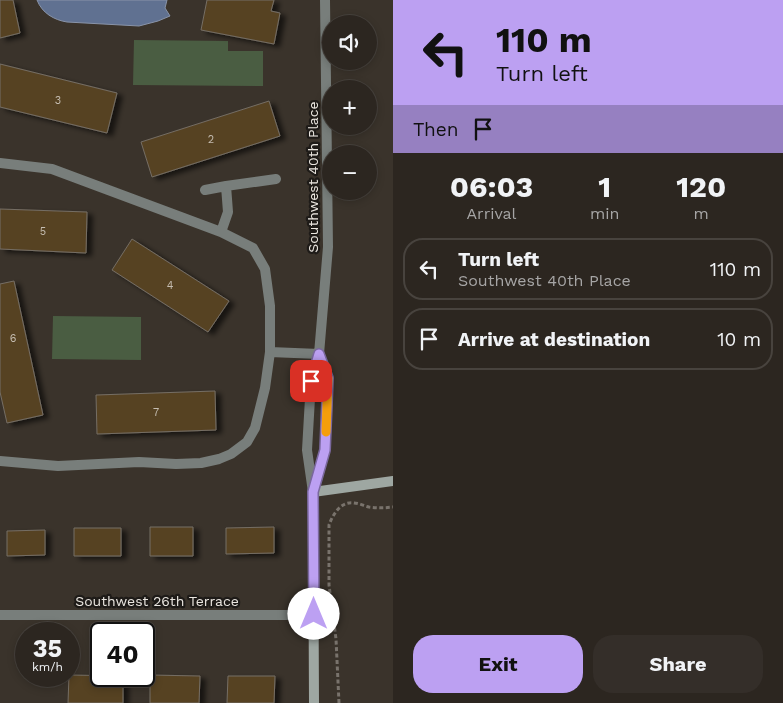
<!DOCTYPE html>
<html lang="en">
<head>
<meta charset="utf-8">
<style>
  body { margin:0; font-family:"Work Sans",sans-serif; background:#342e29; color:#f1f3f6; height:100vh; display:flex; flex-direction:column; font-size:19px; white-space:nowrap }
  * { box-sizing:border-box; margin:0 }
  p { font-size:16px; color:#a6a5a5 }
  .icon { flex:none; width:28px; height:28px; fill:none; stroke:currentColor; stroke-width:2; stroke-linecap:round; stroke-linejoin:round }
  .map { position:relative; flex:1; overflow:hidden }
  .drawer { display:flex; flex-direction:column; background:#2c2620; width:390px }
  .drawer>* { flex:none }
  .banner { background:#bca0f2; color:#111; overflow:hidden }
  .buttons { position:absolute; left:322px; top:15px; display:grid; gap:10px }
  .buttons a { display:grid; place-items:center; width:55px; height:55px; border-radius:50%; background:#2c2620; box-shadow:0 2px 8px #0003,0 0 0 1px #48433e; font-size:25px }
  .speed { position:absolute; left:15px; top:622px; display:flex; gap:10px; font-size:25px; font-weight:700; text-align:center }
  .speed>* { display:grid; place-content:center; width:65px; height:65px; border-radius:50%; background:#2c2620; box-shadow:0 2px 8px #0003,0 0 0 1px #48433e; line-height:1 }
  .speed small { font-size:12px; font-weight:400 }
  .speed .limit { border:2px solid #111; border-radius:8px; background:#fff; color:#111 }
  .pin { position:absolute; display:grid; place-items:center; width:42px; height:42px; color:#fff; margin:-21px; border-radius:10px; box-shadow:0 2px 8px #0006 }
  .me { position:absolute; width:55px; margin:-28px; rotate:0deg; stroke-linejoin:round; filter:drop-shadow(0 0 4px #0008) }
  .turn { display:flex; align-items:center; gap:18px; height:105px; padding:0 20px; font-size:22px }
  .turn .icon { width:65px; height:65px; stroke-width:2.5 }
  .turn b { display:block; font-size:35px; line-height:42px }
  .then { display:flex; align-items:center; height:48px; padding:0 20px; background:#0003; gap:10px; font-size:19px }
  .eta { display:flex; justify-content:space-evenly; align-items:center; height:85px; text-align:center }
  .eta b { font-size:30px; font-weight:700; line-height:35px }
  .action { display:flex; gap:10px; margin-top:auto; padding:10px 20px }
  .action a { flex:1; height:58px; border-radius:20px; background:#bca0f2; color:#111; font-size:20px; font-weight:700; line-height:58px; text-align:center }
  .action a+a { background:#342e29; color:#f1f3f6 }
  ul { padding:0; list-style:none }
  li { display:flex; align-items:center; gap:15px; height:62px; margin:0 10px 8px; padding:0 10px; border:2px solid #48433e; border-radius:20px }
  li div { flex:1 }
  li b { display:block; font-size:19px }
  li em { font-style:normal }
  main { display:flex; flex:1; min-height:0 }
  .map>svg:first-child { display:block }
  .green { fill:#4a5d42 }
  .water { fill:#607191; stroke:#8994a9 }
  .building { fill:#574224; stroke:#756e64; filter:url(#shadow) }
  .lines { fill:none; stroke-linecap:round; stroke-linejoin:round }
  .path { stroke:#79736c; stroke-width:3; stroke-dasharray:4 2.5; stroke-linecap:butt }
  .lane { stroke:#787e7b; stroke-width:10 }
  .street { stroke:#787e7b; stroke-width:10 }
  .secondary { stroke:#9ea7a2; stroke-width:10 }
  .route-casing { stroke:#7a689d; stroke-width:12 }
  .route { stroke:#bca0f2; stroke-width:9 }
  .slow { stroke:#f59e0b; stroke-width:9 }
  .labels { text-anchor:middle; stroke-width:4.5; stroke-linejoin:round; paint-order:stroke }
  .number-label { font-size:11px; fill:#c5bdb1 }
  .street-label { font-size:14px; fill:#eae6e0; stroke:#1e1b18 }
</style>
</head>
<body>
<main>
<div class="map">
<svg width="393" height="703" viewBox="0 0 393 703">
  <defs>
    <filter id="shadow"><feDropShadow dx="5.5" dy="3" stdDeviation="2.5" flood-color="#0009"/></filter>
  </defs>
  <rect width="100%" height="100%" fill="#3a332b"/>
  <path class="green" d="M 134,40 L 228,41 L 228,51 L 263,51 L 263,86 L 133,85 Z
    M 53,316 L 141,317 L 141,360 L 52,359 Z"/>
  <path class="water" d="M 37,0 L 167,0 L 165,8 L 170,16 L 158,21 L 139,26 L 67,22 C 54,20 42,13 37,0 Z"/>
  <path class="building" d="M 0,0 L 13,0 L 20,33 L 0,38 Z
    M 207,0 L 274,0 L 271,11 L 280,13 L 274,44 L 201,30 Z
    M 0,64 L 117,93 L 107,133 L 0,107 Z
    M 269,101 L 280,136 L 152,177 L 141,142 Z
    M 0,209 L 87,212 L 86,253 L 0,249 Z
    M 132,239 L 229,301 L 208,332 L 112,270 Z
    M 14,281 L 43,415 L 7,423 L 0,392 L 0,284 Z
    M 215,391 L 216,430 L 97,434 L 96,395 Z
    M 150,527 L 193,527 L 193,556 L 150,556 Z
    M 274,527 L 274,553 L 226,554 L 226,528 Z
    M 74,528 L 121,528 L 121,556 L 74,556 Z
    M 45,530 L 45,555 L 7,556 L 7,531 Z
    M 69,675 L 123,676 L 123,703 L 68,703 Z
    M 150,675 L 200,676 L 199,703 L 150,703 Z
    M 228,676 L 275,676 L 274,703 L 227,703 Z"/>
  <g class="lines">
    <path class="path" d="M 339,703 L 336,639 L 329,585 L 329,525 C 333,514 341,501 354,503 C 359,503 364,506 369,507 C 377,508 385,508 393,507"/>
    <path class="lane" d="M 0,163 L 52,169 L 221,232 L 253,248 L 265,269 L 270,306 L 270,352 L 265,388 L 255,428 L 247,442 L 231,454 L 219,459 L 201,463 L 176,464 L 139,462 L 58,466 L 0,461
      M 205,190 L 226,186 L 276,179
      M 221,232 L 228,212 L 226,186
      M 270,352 L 319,354
      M 315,487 L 325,451 L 328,378 L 319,354
      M 313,492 L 307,450 L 311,381 L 319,354 L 328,247 L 325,0"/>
    <path class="street" d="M 0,615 L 314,615"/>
    <path class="secondary" d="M 314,703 L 313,492 L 393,481"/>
  </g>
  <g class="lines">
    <defs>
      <path id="route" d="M 311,381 L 319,354 L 328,378 L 325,450 L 313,492 L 314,614"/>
    </defs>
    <use href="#route" class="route-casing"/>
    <use href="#route" class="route"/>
    <path class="slow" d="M 326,432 L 328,378 L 327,374"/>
  </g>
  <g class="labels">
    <g class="number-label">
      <text x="58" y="104">3</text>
      <text x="211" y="143">2</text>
      <text x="43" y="235">5</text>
      <text x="170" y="289">4</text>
      <text x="13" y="342">6</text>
      <text x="156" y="416">7</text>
    </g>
    <g class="street-label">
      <text transform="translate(313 177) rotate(-90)" y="5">Southwest 40th Place</text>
      <text x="157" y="606">Southwest 26th Terrace</text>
    </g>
  </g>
</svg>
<div class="buttons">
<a><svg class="icon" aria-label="sound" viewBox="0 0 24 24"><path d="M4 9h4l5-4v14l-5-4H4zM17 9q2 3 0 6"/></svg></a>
<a>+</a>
<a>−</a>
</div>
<div class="speed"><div>35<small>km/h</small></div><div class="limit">40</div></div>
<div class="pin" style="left:311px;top:381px;background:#d93025"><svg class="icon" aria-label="arrive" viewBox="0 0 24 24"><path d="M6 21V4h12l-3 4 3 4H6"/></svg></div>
<svg class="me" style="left:314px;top:614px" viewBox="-20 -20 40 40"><circle r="19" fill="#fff"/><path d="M0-13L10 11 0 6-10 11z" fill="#bca0f2"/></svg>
</div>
<section class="drawer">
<div class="banner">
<div class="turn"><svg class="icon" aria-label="left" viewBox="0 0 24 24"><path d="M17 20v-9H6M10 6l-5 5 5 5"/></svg><div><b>110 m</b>Turn left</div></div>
<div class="then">Then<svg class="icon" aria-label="arrive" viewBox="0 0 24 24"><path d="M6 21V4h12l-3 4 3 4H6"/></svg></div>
</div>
<div class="eta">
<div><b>06:03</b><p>Arrival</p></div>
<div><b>1</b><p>min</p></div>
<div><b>120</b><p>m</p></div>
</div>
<ul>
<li><svg class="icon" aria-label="left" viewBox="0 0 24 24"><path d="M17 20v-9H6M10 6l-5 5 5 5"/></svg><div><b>Turn left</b><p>Southwest 40th Place</p></div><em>110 m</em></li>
<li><svg class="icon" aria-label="arrive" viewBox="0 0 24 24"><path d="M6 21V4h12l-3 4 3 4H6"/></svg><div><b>Arrive at destination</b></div><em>10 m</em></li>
</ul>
<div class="action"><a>Exit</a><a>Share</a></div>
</section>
</main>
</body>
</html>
